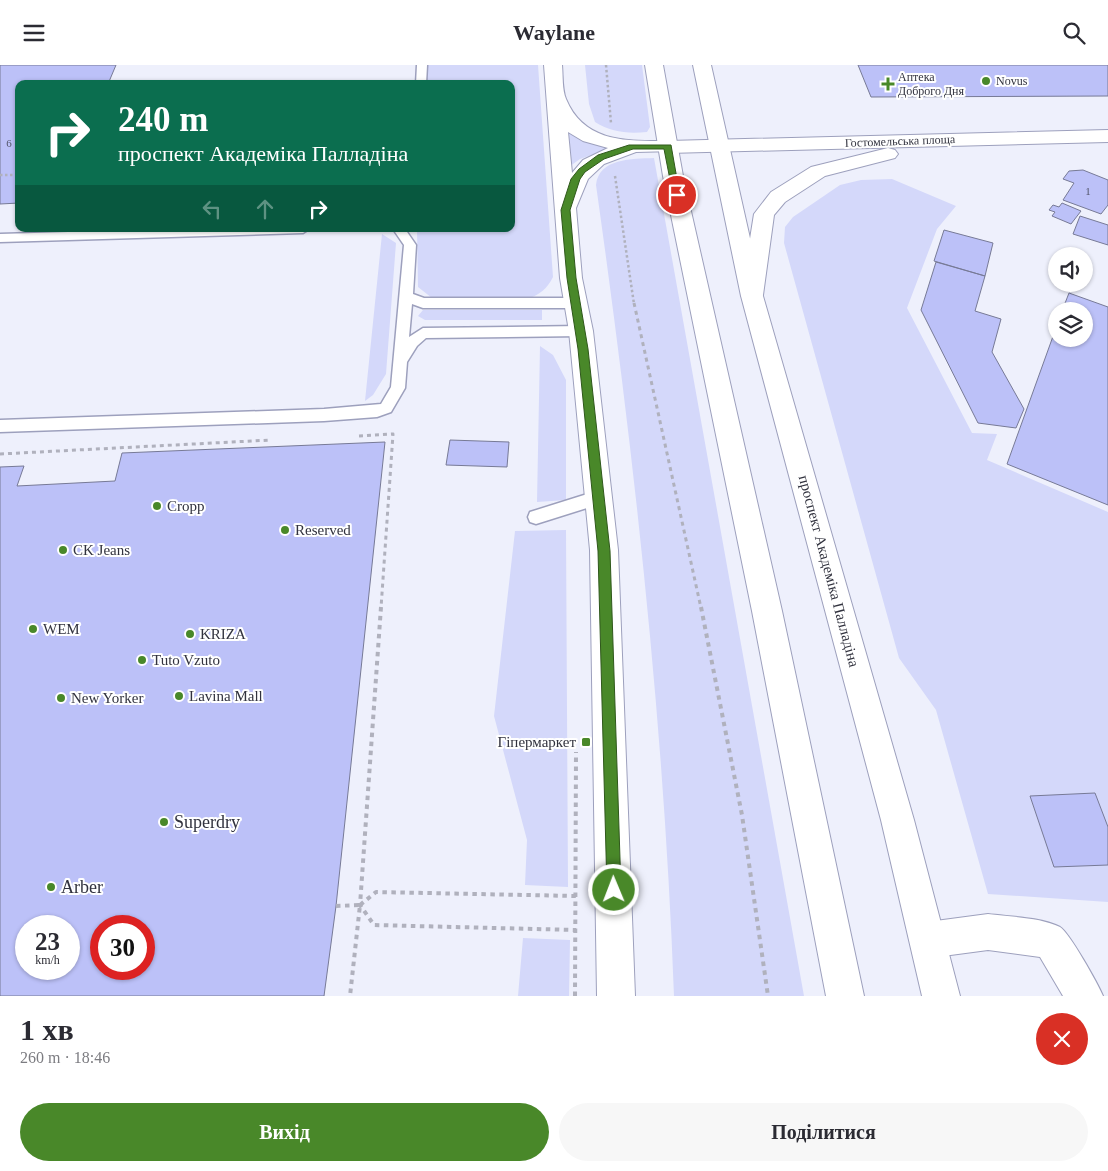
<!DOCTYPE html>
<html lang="uk">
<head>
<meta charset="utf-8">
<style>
  body { margin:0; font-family:"Times New Roman",serif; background:#f7f7f7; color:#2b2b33; height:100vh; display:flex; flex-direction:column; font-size:19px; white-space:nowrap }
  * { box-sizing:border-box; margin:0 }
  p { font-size:16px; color:#7c7c81 }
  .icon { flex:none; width:28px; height:28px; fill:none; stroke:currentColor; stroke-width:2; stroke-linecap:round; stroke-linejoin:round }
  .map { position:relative; height:931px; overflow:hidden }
  .panel { display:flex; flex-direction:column; background:#fff; flex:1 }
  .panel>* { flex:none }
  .top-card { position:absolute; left:15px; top:15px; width:500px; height:152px; border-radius:10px; box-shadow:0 1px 4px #0004; background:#0b6e4f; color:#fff; overflow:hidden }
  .controls { position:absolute; left:1048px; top:182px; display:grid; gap:10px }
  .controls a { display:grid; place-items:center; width:45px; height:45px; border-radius:50%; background:#fff; box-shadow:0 1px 4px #0004; font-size:25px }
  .speed { position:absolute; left:15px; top:850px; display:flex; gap:10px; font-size:25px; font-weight:700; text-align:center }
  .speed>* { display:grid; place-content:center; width:65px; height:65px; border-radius:50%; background:#fff; box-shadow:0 1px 4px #0004; line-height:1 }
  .speed small { font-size:12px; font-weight:400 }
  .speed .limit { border:8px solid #d22; background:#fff; color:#111 }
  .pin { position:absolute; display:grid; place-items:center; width:42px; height:42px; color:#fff; margin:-21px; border:2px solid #fff; border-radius:50%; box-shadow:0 1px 5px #0007 }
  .me { position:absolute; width:55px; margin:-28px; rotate:359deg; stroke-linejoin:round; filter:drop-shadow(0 0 4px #0008) }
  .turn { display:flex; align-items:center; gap:18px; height:105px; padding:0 20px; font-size:22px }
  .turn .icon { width:65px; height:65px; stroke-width:2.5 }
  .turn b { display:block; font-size:35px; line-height:42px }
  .lanes { display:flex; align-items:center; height:48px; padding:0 20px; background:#0003; justify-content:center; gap:25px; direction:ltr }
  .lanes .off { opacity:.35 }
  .round { display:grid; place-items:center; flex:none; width:52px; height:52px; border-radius:26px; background:#f7f7f7 }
  .headline { display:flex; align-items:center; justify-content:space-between; height:85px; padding:0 20px }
  h1 { font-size:30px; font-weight:700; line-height:38px }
  .button { display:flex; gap:10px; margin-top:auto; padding:10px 20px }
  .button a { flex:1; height:58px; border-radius:30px; background:#498829; color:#fff; font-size:20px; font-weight:700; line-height:58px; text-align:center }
  .button a+a { background:#f7f7f7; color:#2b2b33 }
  header { display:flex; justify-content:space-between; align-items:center; height:65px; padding:0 20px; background:#fff; font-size:22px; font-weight:700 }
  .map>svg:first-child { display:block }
  .green { fill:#d4d8fa }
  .building { fill:#bcc1f8; stroke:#777a96; fill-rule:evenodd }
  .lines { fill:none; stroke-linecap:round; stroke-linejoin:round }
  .lane-casing { stroke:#9da0bd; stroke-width:3 }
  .street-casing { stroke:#9da0bd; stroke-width:2 }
  .secondary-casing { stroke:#9da0bd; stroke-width:2 }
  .highway-casing { stroke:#9da0bd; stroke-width:2 }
  .path-far2 { stroke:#b0b1bd; stroke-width:2.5; stroke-dasharray:2.5 2.5; stroke-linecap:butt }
  .path-far1 { stroke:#b0b1bd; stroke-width:3; stroke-dasharray:4 4; stroke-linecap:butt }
  .path { stroke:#b0b1bd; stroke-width:4; stroke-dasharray:4.5 4.5; stroke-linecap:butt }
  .lane { fill:#fff; fill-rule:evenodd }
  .street { fill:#fff; fill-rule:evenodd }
  .secondary { fill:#fff; fill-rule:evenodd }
  .highway { fill:#fff; fill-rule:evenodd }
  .route { fill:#498829; stroke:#2f581b }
  .poi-dot { fill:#498829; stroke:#fff; stroke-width:2 }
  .labels { text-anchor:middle; stroke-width:4; stroke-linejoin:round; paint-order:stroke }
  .far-number-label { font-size:11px; fill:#54566c }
  .far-poi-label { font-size:12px; fill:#31323e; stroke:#fff; text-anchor:start }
  .far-street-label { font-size:12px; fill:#31323e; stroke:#fff }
  .poi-label { font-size:15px; fill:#31323e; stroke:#fff; text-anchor:start }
  .street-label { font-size:15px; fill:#31323e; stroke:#fff }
  .near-poi-label { font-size:18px; fill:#31323e; stroke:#fff; text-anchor:start }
</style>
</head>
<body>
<header><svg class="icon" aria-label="menu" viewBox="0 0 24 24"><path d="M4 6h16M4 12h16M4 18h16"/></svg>Waylane<svg class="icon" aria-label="search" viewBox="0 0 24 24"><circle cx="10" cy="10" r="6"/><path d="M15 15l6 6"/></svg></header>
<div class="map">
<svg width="1108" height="931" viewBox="0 0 1108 931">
  <rect width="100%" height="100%" fill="#eef0fc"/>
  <path class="green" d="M 426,0 L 538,0 L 553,212 C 547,224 540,229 528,234 L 432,233 L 418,222 L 417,164 L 511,164 L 511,19 L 425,19 Z
    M 585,0 L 642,0 L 650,62 L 647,67 C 627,69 611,67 595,57 L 589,39 Z
    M 562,65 L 589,76 L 617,81 L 580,94 L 566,104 Z
    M 654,93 L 804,931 L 674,931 C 664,659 634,389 596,120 C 599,93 632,94 654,93 Z
    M 892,114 L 956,141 L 937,164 L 907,243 L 972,368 L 997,369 L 987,395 L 1108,447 L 1108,837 L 988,829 L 936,645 L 899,593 L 784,178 L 785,162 L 793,152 L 840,120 L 861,115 Z
    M 382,169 L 396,178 L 386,309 L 373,330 L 365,336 Z
    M 423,245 L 542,245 L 542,255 L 425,255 L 418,251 Z
    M 540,281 L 553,290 L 566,315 L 566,435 L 537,437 Z
    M 566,465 L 568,822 L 525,820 L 527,775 L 494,651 L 515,466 Z
    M 523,873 L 570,875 L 569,931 L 518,931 Z"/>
  <path class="building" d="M 0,0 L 116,0 L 108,19 L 19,19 L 19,138 L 0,139 Z
    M 858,0 L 1108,0 L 1108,31 L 871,32 Z
    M 1083,105 L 1108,115 L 1108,140 L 1101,149 L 1063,135 L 1074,118 L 1063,114 L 1069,106 Z
    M 1062,138 L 1081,146 L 1071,159 L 1052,151 L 1055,147 L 1049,145 L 1053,140 L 1059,142 Z
    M 1080,151 L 1108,160 L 1108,180 L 1073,169 Z
    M 944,165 L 993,178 L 985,211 L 934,196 Z
    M 936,197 L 985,211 L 975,246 L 1001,254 L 992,287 L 1024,344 L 1016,363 L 978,358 L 921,245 Z
    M 1069,228 L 1108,242 L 1108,440 L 1007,399 L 1056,263 L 1056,274 L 1084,274 L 1084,246 L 1062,246 Z
    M 450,375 L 509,377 L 507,402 L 446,400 Z
    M 385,377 L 336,841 L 324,931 L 0,931 L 0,402 L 24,401 L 17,421 L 115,416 L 122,388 ZM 26,861 L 69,861 L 69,904 L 26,904 ZM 101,861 L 144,861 L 144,904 L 101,904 Z
    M 1095,728 L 1108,762 L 1108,800 L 1054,802 L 1030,731 Z"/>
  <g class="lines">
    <defs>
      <path id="lane" d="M 417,0 L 427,0 L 426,19 L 416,19 Z
        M 171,164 L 309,164 L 303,168 L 0,177 L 0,169 Z
        M 393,164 L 405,164 L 416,180 L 413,229 L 424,233 L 576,233 L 583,238 L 576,243 L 423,243 L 412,239 L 409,272 L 423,263 L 581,261 L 588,266 L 581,271 L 426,273 L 417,281 L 407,297 L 405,323 L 391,347 L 377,352 L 324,356 L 0,367 L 0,355 L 324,344 L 381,339 L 391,322 L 404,180 Z
        M 600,425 L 606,427 L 608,432 L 606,437 L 536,459 L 530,457 L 528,452 L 530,447 Z"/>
      <path id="street" d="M 544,0 L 562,0 C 563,10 562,25 566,34 C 584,78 627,76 668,76 L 675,78 L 678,82 L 675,86 L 636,87 L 604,99 L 588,114 L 576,143 L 582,213 L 593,266 L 618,485 L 635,931 L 597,931 L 590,485 L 569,266 L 560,213 ZM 568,67 L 583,76 L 608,83 L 583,95 L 572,108 Z
        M 988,849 C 1010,852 1040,852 1060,862 C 1069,867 1098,919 1103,931 L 1063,931 L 1040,892 L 988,885 L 928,893 L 915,888 L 910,875 L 915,862 L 928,857 Z"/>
      <path id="secondary" d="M 1108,65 L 1108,77 L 668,88 L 661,86 L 658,82 L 661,78 L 668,76 Z
        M 888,83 L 895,85 L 898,89 L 895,93 L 825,111 L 785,137 L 774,150 L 763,230 L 760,236 L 752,238 L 744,236 L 741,230 L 754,149 L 771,127 L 811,102 Z"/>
      <path id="highway" d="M 645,0 L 663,0 L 683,111 L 782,546 L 864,931 L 826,931 L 752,546 L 663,111 Z
        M 693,0 L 711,0 L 763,231 L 914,755 L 960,931 L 922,931 L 881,755 L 741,231 Z"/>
    </defs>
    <use href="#lane" class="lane-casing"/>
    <use href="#street" class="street-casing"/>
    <use href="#secondary" class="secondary-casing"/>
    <use href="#highway" class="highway-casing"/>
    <path class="path-far2" d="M 606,0 L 611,58
      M 0,110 L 19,110
      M 615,111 L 634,239"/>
    <path class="path-far1" d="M 634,238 L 701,543
      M 359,371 L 393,369 L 381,543
      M 0,389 L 271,375"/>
    <path class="path" d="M 381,542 L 360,840 L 374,860 L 576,865
      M 701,542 L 742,750 L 768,931
      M 360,840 L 376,827 L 576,831
      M 336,841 L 360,840 L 350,931
      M 575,931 L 576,687"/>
    <use href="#lane" class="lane"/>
    <use href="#street" class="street"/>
    <use href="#secondary" class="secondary"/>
    <use href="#highway" class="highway"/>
  </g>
  <path class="route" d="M 629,80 L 671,80 L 680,131 L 673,130 L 664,84 L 633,84 L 604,94 L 585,107 L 580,114 L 570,145 L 576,213 L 588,284 L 610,486 L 621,825 L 619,830 L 614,832 L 609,830 L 607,825 L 598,486 L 578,284 L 567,213 L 561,145 L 571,114 L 579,104 L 598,90 Z"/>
  <g class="poi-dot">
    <circle cx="986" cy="16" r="5"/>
    <path d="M885.5 11.5h5v5h5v5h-5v5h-5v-5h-5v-5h5z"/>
    <circle cx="157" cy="441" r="5"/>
    <circle cx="285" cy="465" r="5"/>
    <circle cx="63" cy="485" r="5"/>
    <circle cx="33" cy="564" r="5"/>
    <circle cx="190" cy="569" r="5"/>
    <circle cx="142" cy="595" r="5"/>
    <circle cx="179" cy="631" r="5"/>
    <circle cx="61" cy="633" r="5"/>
    <rect x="581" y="672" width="10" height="10" rx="2.5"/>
    <circle cx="164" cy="757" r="5"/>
    <circle cx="51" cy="822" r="5"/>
  </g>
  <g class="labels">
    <g class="far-number-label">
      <text x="9" y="82">6</text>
      <text x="1088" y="130">1</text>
    </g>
    <g class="far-poi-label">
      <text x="898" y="16">Аптека<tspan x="898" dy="14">Доброго Дня</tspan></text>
      <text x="996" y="20">Novus</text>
    </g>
    <g class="far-street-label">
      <text transform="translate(900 76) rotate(-2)" y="4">Гостомельська площа</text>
    </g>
    <g class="poi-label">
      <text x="167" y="446">Cropp</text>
      <text x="295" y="470">Reserved</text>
      <text x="73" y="490">CK Jeans</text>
      <text x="43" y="569">WEM</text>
      <text x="200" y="574">KRIZA</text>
      <text x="152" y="600">Tuto Vzuto</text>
      <text x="189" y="636">Lavina Mall</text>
      <text x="71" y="638">New Yorker</text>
      <text x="576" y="682" text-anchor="end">Гіпермаркет</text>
    </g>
    <g class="street-label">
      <text transform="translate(829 506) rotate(75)" y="5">проспект Академіка Палладіна</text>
    </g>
    <g class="near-poi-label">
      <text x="174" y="763">Superdry</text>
      <text x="61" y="828">Arber</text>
    </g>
  </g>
</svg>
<div class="controls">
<a><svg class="icon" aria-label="sound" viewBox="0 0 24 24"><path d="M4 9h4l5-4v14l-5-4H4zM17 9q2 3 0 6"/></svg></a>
<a><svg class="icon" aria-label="layers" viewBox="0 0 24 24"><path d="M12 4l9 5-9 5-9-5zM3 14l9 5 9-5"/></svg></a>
</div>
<div class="speed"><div>23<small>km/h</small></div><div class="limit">30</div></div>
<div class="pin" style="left:677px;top:130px;background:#d93025"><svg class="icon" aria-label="arrive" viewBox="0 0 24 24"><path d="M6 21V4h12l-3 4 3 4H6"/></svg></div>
<svg class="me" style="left:614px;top:825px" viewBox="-20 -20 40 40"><circle r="17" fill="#498829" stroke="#fff" stroke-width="3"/><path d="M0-11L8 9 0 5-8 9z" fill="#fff"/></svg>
<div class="top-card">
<div class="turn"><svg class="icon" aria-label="right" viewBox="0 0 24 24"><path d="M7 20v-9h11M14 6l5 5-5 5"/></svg><div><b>240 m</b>проспект Академіка Палладіна</div></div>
<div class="lanes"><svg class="icon off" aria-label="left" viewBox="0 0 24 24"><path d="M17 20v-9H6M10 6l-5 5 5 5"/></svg><svg class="icon off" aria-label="ahead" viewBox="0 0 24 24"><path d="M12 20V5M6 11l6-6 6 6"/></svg><svg class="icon" aria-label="right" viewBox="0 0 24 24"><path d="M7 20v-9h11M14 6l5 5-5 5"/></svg></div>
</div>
</div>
<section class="panel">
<div class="headline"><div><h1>1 хв</h1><p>260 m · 18:46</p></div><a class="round" style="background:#d93025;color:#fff"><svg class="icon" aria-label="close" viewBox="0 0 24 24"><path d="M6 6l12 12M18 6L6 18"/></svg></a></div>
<div class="button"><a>Вихід</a><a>Поділитися</a></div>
</section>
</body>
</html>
